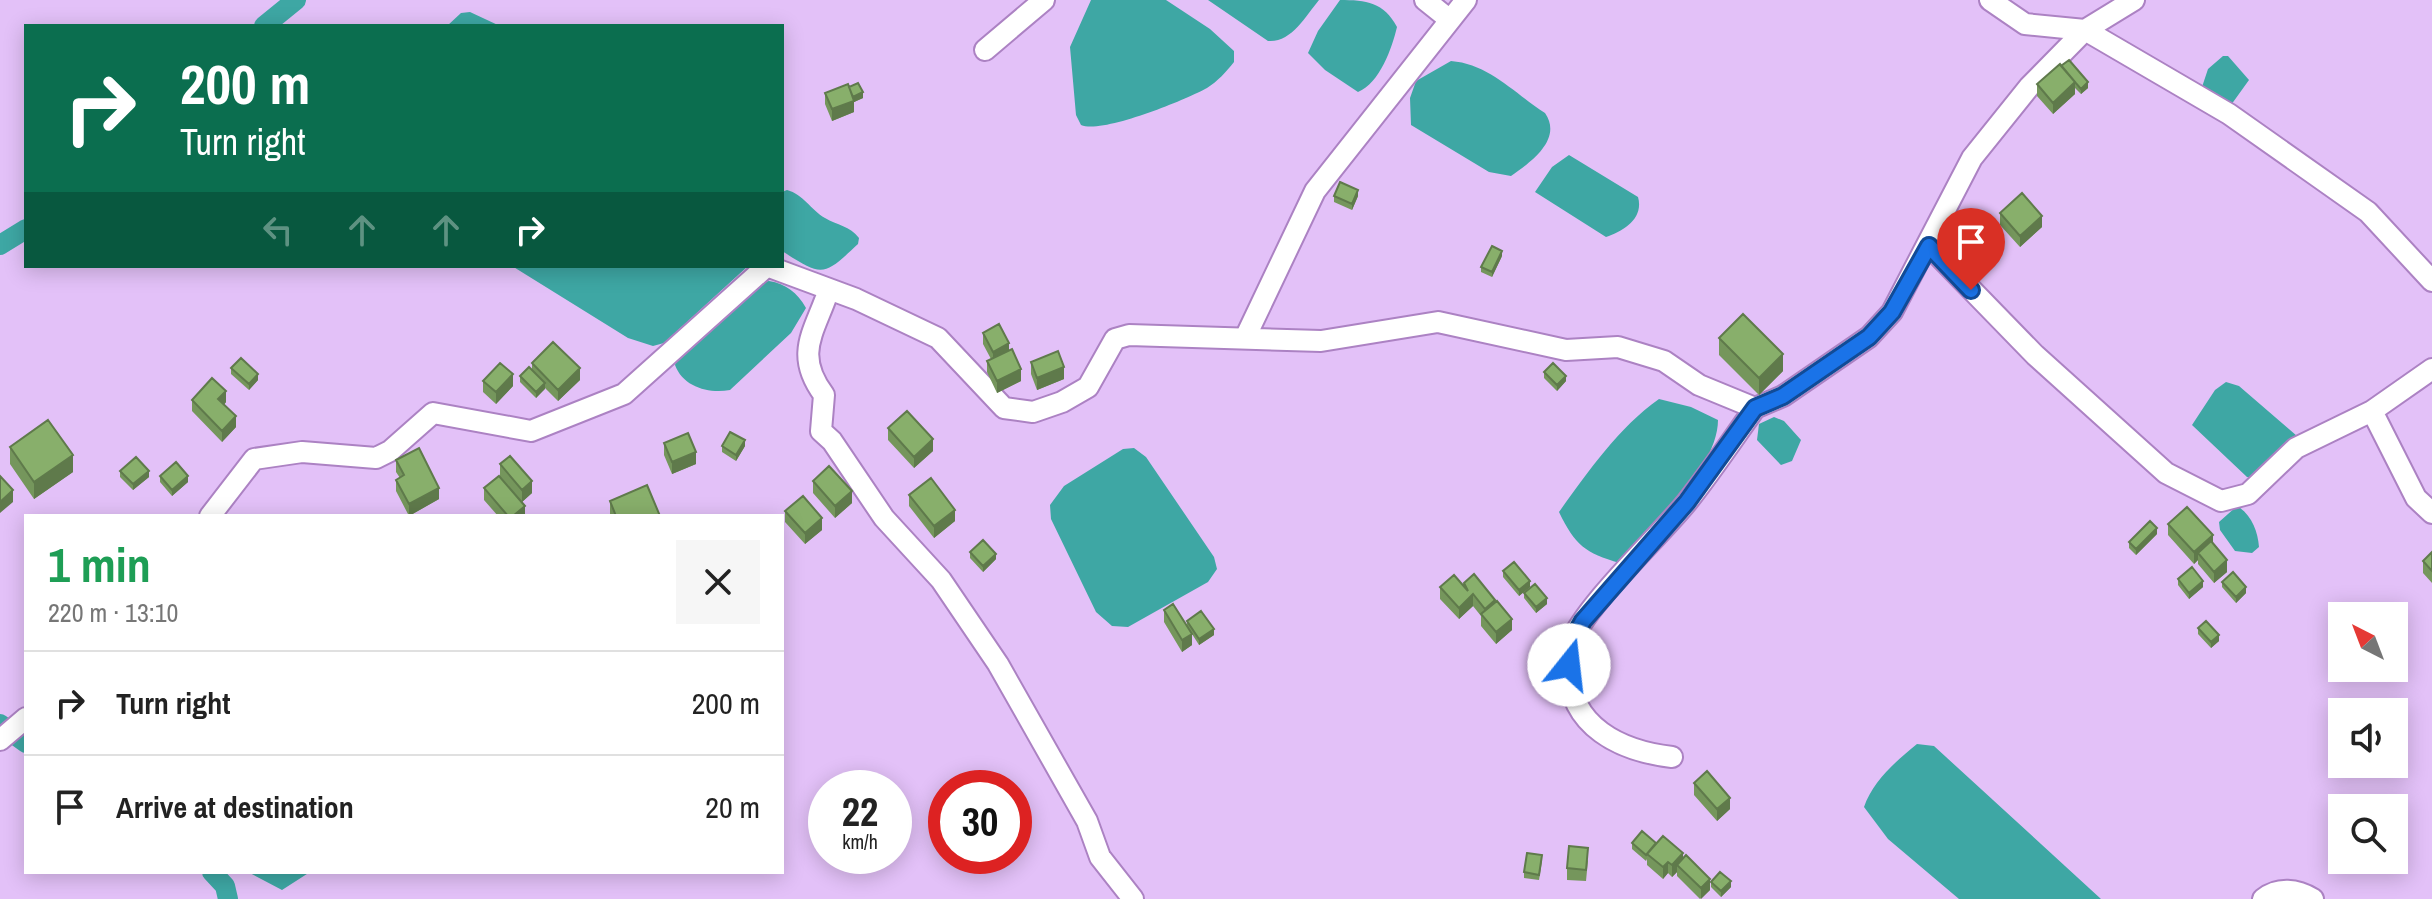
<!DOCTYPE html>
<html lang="en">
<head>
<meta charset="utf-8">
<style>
  body { margin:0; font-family:"Archivo Narrow",sans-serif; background:#f6f6f6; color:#222; height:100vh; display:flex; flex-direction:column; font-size:30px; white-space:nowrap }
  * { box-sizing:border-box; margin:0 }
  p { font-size:26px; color:#767676 }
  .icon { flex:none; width:44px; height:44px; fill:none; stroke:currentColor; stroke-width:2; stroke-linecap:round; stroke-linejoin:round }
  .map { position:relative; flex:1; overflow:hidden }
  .panel { position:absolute; left:24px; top:514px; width:760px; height:360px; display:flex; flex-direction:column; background:#fff; border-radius:0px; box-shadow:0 4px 20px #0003 }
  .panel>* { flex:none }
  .top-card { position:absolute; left:24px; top:24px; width:760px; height:244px; border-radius:0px; box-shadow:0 4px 20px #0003; background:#0b6e4f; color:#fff; overflow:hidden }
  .needle { width:52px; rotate:318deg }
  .tools { position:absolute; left:2328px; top:602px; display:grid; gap:16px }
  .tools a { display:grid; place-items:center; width:80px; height:80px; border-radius:0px; background:#fff; box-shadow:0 4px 20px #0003; font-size:40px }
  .speed { position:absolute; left:808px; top:770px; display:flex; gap:16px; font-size:40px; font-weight:700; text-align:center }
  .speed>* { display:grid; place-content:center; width:104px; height:104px; border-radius:50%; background:#fff; box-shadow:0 4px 20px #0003; line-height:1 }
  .speed small { font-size:20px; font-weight:400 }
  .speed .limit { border:12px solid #d22; background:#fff; color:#111 }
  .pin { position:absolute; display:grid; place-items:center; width:68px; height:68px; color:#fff; margin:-82px -34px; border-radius:50% 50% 50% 0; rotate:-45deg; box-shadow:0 0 8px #0007 }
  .pin .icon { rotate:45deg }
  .me { position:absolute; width:88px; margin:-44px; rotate:16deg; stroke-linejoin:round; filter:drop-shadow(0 0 6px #0008) }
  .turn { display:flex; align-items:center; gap:28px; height:168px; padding:0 24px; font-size:36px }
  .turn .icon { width:104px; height:104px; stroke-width:2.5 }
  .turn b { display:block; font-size:56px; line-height:68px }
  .lanes { display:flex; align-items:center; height:76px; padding:0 24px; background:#0003; justify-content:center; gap:40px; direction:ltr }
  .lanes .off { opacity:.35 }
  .round { display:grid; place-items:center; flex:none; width:84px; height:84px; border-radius:0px; background:#f6f6f6 }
  .head { display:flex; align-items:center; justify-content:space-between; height:136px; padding:0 24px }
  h1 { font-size:48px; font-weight:800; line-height:60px; color:#1e9e55 }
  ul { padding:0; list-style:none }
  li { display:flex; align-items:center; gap:24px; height:104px; padding:0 24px; border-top:2px solid #e0e0e0 }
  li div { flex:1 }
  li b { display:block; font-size:30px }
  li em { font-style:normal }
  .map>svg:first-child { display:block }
  .water { fill:#3ea7a4 }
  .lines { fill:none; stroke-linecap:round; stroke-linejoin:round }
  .canal { stroke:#3ea7a4; stroke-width:20 }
  .minor-casing { stroke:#ac82c3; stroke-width:24 }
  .minor { stroke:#fff; stroke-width:20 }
  .wall { fill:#75965c }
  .shaded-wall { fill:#5f7a4b }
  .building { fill:#88af6b; stroke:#5f7a4b; stroke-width:2 }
  .route-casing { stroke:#114b97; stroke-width:20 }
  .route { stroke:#1a73e8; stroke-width:14 }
</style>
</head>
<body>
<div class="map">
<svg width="2432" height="899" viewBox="0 0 2432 899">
  <rect width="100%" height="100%" fill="#e3c1f8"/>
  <path class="water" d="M 1091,0 L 1166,0 L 1210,29 L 1234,51 L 1234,62 C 1226,72 1218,81 1207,88 C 1185,100 1103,134 1081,125 L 1076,115 L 1070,47 Z
    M 1208,0 L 1319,0 C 1305,17 1291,43 1268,41 Z
    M 1340,0 C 1366,0 1384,2 1397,27 C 1392,48 1380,83 1358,92 L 1325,70 L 1308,53 L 1318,31 Z
    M 470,12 L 500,26 L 447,26 L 461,13 Z
    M 2223,56 L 2228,56 L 2249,80 L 2231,105 L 2202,87 L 2208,69 Z
    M 1451,61 C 1489,64 1514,93 1545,113 C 1563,139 1531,162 1511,176 L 1489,172 L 1411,125 L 1410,98 L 1416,81 Z
    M 1569,155 L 1638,197 C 1644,218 1624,231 1606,237 L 1535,192 L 1552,167 Z
    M 787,190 C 803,194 811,210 825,218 C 837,225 850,226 859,238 L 858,244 C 823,277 823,277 782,251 L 782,192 Z
    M 512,266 L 748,266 L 664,343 L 653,346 L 628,338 Z
    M 769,281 C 786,284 797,292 806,308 L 791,333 L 730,390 C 709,394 683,387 675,365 L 678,354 L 760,283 Z
    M 2226,382 L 2239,386 L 2297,436 L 2255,478 L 2247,477 L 2192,425 L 2215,390 Z
    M 1659,399 L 1691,407 L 1718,420 C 1718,468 1651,528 1620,563 C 1585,553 1575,545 1559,512 C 1588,472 1618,428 1659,399 Z
    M 1774,417 L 1784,421 L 1801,440 L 1792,461 L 1781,465 L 1757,440 L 1759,424 Z
    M 1134,448 L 1146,457 L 1214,557 L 1217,569 L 1208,582 L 1128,627 L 1112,626 L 1096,612 L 1051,519 L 1050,505 L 1064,486 L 1123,449 Z
    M 2237,506 C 2251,514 2258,531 2259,547 L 2252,553 L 2235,551 L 2220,530 L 2219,522 Z
    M 1917,744 L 1934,746 L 2101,899 L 1959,899 L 1888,839 L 1864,807 C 1873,781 1896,761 1917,744 Z
    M 248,872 L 310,872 L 282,890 Z"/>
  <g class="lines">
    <path class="canal" d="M 264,26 L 296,0
      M 0,245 L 26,229
      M 0,724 L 26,743
      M 212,872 L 225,886 L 228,899"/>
    <defs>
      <path id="minor" d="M 1425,0 L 1450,20
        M 1990,0 L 2025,24 L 2085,30 L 2229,114 L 2368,212 L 2432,281
        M 985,50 L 1044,0
        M 1929,246 L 2035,355 L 2166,473 L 2221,501 L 2248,494 L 2296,448 L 2372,411 L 2432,369
        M 829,289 C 815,332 793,353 824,395 L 821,431 L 832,441 L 884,518 L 941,580 L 998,664 L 1087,821 L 1100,857 L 1133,899
        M 1246,336 L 1315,191 L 1466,0
        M 2372,411 L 2416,498 L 2432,513
        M 210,516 L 254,459 L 302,452 L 376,458 L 390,451 L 433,413 L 531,431 L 624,394 L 767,266 L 856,299 L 938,338 L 1004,408 L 1033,412 L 1062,402 L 1088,387 L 1115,339 L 1129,335 L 1321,341 L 1438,322 L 1566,350 L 1618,347 L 1664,361 L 1699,385 L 1755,408 L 1783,396 L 1869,337 L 1892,312 L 1972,158 L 2029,87 L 2085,30 L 2134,0
        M 0,740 L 26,718
        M 1672,757 C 1621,751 1569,727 1569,668 C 1569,660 1567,651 1570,644 C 1586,604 1657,539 1687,502 C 1711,472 1733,439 1755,408
        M 2263,899 C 2278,887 2297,889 2313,899"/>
    </defs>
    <use href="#minor" class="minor-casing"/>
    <use href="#minor" class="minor"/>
  </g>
  <path class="wall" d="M 2060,64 L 2088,88 L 2081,94 L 2075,88 L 2075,94 L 2053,114 L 2037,96 L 2037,84 Z
    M 849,87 L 863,98 L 854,102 L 854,112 L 832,121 L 825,104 L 825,93 Z
    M 1334,196 L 1358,196 L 1352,210 L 1334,202 Z
    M 2000,213 L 2042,227 L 2020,247 L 2000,225 Z
    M 1502,256 L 1492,277 L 1481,272 L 1481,267 Z
    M 983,333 L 1009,350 L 1021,381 L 997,393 L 987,372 L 987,361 L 991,359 L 983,344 Z
    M 1719,338 L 1783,371 L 1759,395 L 1719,355 Z
    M 1031,362 L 1064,379 L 1037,390 L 1031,374 Z
    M 532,363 L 580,380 L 558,401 L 545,388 L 536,398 L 520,382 L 520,376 L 532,370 Z
    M 231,368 L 258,380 L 249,390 L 231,374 Z
    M 1544,372 L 1566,381 L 1557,391 L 1544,378 Z
    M 483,381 L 513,386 L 496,404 L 483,392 Z
    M 192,400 L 226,402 L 224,405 L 236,427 L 222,442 L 192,411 Z
    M 888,428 L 933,451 L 914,468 L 888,440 Z
    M 664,443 L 696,464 L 672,474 L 664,455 Z
    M 722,446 L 745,446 L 736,461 L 722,452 Z
    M 10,447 L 73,472 L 34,499 L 10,464 Z
    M 396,460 L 439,499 L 409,516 L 396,491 L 396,480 L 400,478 L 396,472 Z
    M 500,464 L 532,493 L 522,502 L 525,516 L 498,516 L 484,500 L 484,488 L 500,476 Z
    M 120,471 L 149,477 L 133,490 L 120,477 Z
    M 160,476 L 188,482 L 172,496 L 160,482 Z
    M 813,481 L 852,503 L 835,518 L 813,493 Z
    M 909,495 L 955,521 L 934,538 L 909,506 Z
    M 610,501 L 660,516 L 610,516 Z
    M 785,511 L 822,530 L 805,544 L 785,522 Z
    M 2168,524 L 2213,543 L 2227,572 L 2214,583 L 2198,564 L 2198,560 L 2194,564 L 2168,535 Z
    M 2157,534 L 2136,555 L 2129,548 L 2129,542 Z
    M 970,552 L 996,559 L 983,572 L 970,558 Z
    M 2432,552 L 2432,583 L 2423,573 L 2423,561 Z
    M 1503,571 L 1530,587 L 1519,596 L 1503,577 Z
    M 2178,579 L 2203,587 L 2189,599 L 2178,585 Z
    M 2222,582 L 2246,593 L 2236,603 L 2222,587 Z
    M 1464,583 L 1495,603 L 1512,630 L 1496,644 L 1481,626 L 1481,616 L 1473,606 L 1459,619 L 1440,599 L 1440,587 L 1464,586 Z
    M 1524,593 L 1547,604 L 1536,613 L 1524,598 Z
    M 1164,610 L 1187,626 L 1187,621 L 1214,635 L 1199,645 L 1192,634 L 1192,645 L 1182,652 L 1164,622 Z
    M 2198,628 L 2219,641 L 2211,648 L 2198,634 Z
    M 1694,783 L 1730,809 L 1717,821 L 1694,795 Z
    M 1632,843 L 1656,844 L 1683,858 L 1710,890 L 1700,899 L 1677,876 L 1677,872 L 1672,877 L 1668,873 L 1663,879 L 1647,865 L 1647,859 L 1646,861 L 1632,849 Z
    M 1588,860 L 1586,881 L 1567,880 L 1567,868 Z
    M 1542,861 L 1539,880 L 1524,878 L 1524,872 Z
    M 1711,882 L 1731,887 L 1721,897 L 1711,887 Z"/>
  <path class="shaded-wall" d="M 2075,82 L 2075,94 L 2053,114 L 2053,103 Z
    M 2088,82 L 2088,88 L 2081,94 L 2081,89 Z
    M 863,92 L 863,98 L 854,102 L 854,112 L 832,121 L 832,109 Z
    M 1358,190 L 1358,196 L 1352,210 L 1352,204 Z
    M 2042,216 L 2042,227 L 2020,247 L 2020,236 Z
    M 1502,251 L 1502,256 L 1492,277 L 1492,272 Z
    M 1009,343 L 1009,354 L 993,364 L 993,352 Z
    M 1783,354 L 1783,371 L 1759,395 L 1759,378 Z
    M 1064,367 L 1064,379 L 1037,390 L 1037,378 Z
    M 580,368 L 580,380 L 558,401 L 558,390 Z
    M 1021,369 L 1021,381 L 997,393 L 997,381 Z
    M 258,374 L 258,380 L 249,390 L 249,384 Z
    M 513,374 L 513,386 L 496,404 L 496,392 Z
    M 1566,376 L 1566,381 L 1557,391 L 1557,385 Z
    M 545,383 L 545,389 L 536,398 L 536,392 Z
    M 226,391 L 226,402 L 218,411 L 218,399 Z
    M 236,416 L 236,427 L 222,442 L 222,431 Z
    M 933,439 L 933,451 L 914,468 L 914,457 Z
    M 745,440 L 745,446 L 736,461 L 736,455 Z
    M 696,452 L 696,464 L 672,474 L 672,462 Z
    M 73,455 L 73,472 L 34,499 L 34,482 Z
    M 149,471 L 149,477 L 133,490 L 133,484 Z
    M 188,476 L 188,482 L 172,496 L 172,490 Z
    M 532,481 L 532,493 L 522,502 L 522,490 Z
    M 439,488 L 439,499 L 409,516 L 409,504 Z
    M 13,490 L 13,502 L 0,513 L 0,502 Z
    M 852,491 L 852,503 L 835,518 L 835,506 Z
    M 525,506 L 525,516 L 513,516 Z
    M 955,510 L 955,521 L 934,538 L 934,526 Z
    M 822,518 L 822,530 L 805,544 L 805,533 Z
    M 2157,528 L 2157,534 L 2136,555 L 2136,549 Z
    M 2213,535 L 2213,547 L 2198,553 L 2198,560 L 2194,564 L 2194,552 Z
    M 996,554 L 996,559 L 983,572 L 983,566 Z
    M 2227,560 L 2227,572 L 2214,583 L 2214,572 Z
    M 1530,581 L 1530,587 L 1519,596 L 1519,590 Z
    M 2203,581 L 2203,587 L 2189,599 L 2189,593 Z
    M 2246,587 L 2246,593 L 2236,603 L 2236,597 Z
    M 1473,594 L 1473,606 L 1459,619 L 1459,608 Z
    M 1547,598 L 1547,604 L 1536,613 L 1536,607 Z
    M 1512,619 L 1512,630 L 1496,644 L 1496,632 Z
    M 1214,629 L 1214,635 L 1199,645 L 1199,639 Z
    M 1192,634 L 1192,645 L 1182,652 L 1182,640 Z
    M 2219,635 L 2219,641 L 2211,648 L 2211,642 Z
    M 1730,798 L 1730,809 L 1717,821 L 1717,809 Z
    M 1683,853 L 1683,865 L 1677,865 L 1677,872 L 1672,877 L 1672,865 Z
    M 1668,862 L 1668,873 L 1663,879 L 1663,867 Z
    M 1710,879 L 1710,890 L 1701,899 L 1701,888 Z
    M 1731,881 L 1731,887 L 1721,897 L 1721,891 Z"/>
  <path class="building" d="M 2069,60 L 2088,82 L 2081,89 L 2061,66 Z
    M 2060,64 L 2075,82 L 2053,103 L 2037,84 Z
    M 858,83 L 863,92 L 853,97 L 849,87 Z
    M 848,84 L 854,101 L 832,109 L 825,93 Z
    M 1340,182 L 1358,190 L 1352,204 L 1334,196 Z
    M 2022,193 L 2042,216 L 2020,236 L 2000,213 Z
    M 1492,246 L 1502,251 L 1492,272 L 1481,267 Z
    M 1743,314 L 1783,354 L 1759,378 L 1719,338 Z
    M 999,324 L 1009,343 L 993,352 L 983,333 Z
    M 553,342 L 580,368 L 558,390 L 532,363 Z
    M 1012,349 L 1021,369 L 997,381 L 987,361 Z
    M 1058,351 L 1064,367 L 1037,378 L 1031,362 Z
    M 241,358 L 258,374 L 249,384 L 231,368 Z
    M 500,363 L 513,374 L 496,392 L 483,381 Z
    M 1553,363 L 1566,376 L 1557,385 L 1544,372 Z
    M 529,367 L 545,383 L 536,392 L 520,376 Z
    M 212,378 L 226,391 L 218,399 L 236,416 L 222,431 L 192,400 Z
    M 907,411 L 933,439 L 914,457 L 888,428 Z
    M 48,420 L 73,455 L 34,482 L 10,447 Z
    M 730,432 L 745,440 L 736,455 L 722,446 Z
    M 688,433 L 696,452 L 672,462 L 664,443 Z
    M 419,448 L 439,488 L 409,504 L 396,480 L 404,475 L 396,460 Z
    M 510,456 L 532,481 L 522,490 L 500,464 Z
    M 136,457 L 149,471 L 133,484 L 120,471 Z
    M 176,462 L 188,476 L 172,490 L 160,476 Z
    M 829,466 L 852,491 L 835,506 L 813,481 Z
    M 0,476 L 13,490 L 0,502 Z
    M 499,476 L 525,506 L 513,516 L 508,516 L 484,488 Z
    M 931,478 L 955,510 L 934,526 L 909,495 Z
    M 647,485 L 660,516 L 616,516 L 610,501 Z
    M 803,496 L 822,518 L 805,533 L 785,511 Z
    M 2187,507 L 2213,535 L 2194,552 L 2168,524 Z
    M 2150,521 L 2157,528 L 2136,549 L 2129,542 Z
    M 983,540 L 996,554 L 983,566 L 970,552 Z
    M 2211,541 L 2227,560 L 2214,572 L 2198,553 Z
    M 2432,552 L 2432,571 L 2423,561 Z
    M 1514,562 L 1530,581 L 1519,590 L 1503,571 Z
    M 2192,567 L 2203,581 L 2189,593 L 2178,579 Z
    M 2233,572 L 2246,587 L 2236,597 L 2222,582 Z
    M 1474,574 L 1495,600 L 1485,609 L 1473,594 L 1459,608 L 1440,587 L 1454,575 L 1468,591 L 1464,583 Z
    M 1535,584 L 1547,598 L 1536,607 L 1524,593 Z
    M 1497,601 L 1512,619 L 1496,632 L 1481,614 Z
    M 1173,604 L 1192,634 L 1182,640 L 1164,610 Z
    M 1201,611 L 1214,629 L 1199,639 L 1187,621 Z
    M 2206,621 L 2219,635 L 2211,642 L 2198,628 Z
    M 1707,771 L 1730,798 L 1717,809 L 1694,783 Z
    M 1642,831 L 1656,843 L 1646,855 L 1632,843 Z
    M 1663,836 L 1683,853 L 1672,865 L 1668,862 L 1663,867 L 1647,854 Z
    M 1569,846 L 1588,848 L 1586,870 L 1567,868 Z
    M 1527,853 L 1542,855 L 1539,875 L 1524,872 Z
    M 1686,855 L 1710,879 L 1701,888 L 1677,865 Z
    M 1720,872 L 1731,881 L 1721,891 L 1711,882 Z"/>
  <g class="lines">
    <defs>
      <path id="route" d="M 1569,665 L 1569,646 L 1583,621 L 1687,502 L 1755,408 L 1783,396 L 1869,337 L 1892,312 L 1929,246 L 1971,290"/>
    </defs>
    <use href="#route" class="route-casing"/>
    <use href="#route" class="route"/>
  </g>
</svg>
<div class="tools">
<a><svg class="needle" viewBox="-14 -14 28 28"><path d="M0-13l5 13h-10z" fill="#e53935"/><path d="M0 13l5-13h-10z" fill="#767676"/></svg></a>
<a><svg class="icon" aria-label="sound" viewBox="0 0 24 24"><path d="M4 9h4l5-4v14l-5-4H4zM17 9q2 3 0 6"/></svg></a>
<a><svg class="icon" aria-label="search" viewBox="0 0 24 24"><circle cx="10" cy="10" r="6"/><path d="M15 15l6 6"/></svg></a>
</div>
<div class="speed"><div>22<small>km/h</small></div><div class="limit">30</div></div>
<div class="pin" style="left:1971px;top:290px;background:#d93025"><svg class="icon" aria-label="arrive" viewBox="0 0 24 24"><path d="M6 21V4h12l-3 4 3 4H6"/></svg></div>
<svg class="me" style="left:1569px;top:665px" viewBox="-20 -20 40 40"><circle r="19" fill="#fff"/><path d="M0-13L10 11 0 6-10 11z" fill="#1a73e8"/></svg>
<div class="top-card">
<div class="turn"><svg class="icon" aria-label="right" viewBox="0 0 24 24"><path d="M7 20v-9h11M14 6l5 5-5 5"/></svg><div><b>200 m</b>Turn right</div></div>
<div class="lanes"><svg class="icon off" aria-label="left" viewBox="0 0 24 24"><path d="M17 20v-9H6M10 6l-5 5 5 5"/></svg><svg class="icon off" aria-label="ahead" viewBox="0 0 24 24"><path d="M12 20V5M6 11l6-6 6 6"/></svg><svg class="icon off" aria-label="ahead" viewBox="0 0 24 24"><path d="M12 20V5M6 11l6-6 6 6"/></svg><svg class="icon" aria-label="right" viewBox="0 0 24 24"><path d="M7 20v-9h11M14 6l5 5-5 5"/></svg></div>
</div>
<section class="panel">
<div class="head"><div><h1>1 min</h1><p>220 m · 13:10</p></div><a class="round"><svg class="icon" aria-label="close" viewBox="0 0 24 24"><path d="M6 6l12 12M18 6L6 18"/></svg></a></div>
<ul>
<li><svg class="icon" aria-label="right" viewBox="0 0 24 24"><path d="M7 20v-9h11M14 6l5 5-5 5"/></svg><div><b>Turn right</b></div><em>200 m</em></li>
<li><svg class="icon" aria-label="arrive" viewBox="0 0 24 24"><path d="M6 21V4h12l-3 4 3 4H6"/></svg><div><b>Arrive at destination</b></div><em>20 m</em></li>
</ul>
</section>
</div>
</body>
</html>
